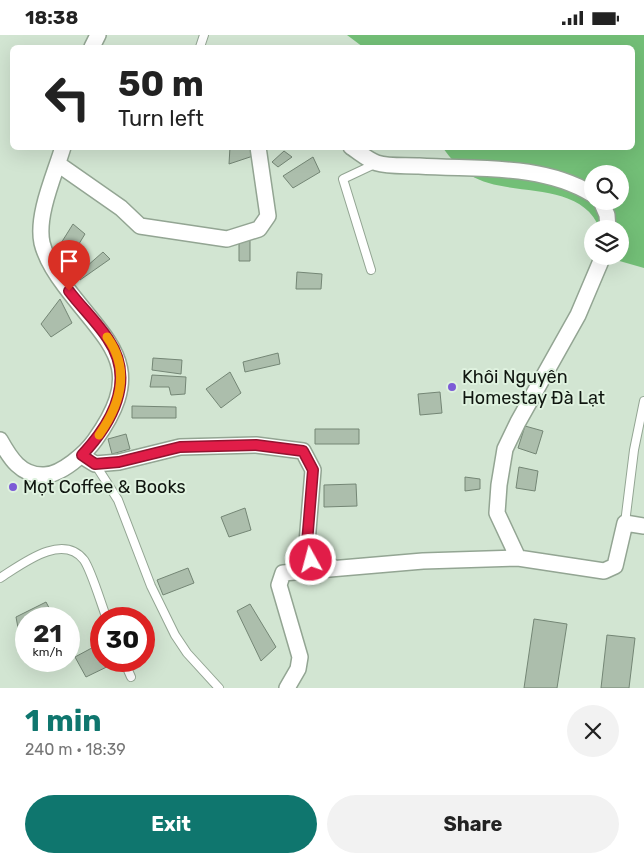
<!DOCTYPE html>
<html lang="en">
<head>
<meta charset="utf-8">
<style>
  body { margin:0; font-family:Rubik,sans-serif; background:#f2f2f2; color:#222; height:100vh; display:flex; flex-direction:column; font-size:19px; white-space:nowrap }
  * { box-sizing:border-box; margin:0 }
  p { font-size:16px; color:#767676 }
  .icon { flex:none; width:28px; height:28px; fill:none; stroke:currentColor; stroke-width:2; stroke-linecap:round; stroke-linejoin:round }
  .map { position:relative; height:653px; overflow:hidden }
  .side { display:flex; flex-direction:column; background:#fff; flex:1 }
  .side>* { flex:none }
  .guide { position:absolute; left:10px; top:10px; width:625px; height:105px; border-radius:8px; box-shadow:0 5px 20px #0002; background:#fff; color:#222; overflow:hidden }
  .fabs { position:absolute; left:584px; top:130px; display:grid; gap:10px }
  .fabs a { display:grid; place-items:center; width:45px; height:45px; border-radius:50%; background:#fff; box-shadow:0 5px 20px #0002; font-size:25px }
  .speed { position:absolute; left:15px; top:572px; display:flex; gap:10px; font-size:25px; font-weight:700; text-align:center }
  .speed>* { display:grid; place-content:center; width:65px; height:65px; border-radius:50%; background:#fff; box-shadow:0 5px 20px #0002; line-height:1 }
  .speed small { font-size:12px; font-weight:400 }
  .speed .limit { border:8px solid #d22; background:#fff; color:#111 }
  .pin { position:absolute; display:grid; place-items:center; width:42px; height:42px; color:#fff; margin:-51px -21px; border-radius:50% 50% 50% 0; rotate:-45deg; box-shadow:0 0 5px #0007 }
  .pin .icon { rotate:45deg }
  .me { position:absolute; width:55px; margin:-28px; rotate:353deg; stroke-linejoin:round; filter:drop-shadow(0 0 4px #0008) }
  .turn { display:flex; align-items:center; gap:18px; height:105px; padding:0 25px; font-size:22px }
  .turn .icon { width:65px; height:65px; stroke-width:2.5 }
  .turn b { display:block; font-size:35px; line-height:42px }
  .round { display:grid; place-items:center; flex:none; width:52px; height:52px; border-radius:26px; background:#f2f2f2 }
  .overview { display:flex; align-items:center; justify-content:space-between; height:85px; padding:0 25px }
  h1 { font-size:30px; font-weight:700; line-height:38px; color:#0f766e }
  .primary-button { display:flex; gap:10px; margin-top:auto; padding:10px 25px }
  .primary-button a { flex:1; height:58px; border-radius:30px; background:#0f766e; color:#fff; font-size:20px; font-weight:700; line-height:58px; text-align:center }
  .primary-button a+a { background:#f2f2f2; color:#222 }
  .status { display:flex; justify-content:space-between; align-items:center; height:35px; padding:0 25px; background:#fff; direction:ltr }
  .status svg { height:14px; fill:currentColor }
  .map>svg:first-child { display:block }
  .forest { fill:#73bf77; fill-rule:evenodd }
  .building { fill:#acbeac; stroke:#748675 }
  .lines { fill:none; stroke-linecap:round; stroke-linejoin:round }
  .service-casing { stroke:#93a593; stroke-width:10 }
  .minor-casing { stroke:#93a593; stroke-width:18 }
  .service { stroke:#fff; stroke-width:8 }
  .minor { stroke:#fff; stroke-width:15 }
  .route-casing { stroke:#92132f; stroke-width:12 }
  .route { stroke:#e11d48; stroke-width:9 }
  .slow { stroke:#f59e0b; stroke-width:9 }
  .poi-dot { fill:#7c5bd6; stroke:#dff2df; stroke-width:2 }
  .labels { text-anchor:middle; stroke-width:4; stroke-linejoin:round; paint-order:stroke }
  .poi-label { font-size:18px; fill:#101610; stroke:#dff2df; text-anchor:start }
</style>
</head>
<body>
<div class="status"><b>18:38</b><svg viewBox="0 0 49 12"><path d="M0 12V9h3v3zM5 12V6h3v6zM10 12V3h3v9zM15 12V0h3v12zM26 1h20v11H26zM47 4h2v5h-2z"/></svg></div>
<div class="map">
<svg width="644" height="653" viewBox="0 0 644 653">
  <rect width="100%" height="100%" fill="#d2e5d2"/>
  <path class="forest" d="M 347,0 L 644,0 L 644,233 L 616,225 L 614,221 L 620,221 L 620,194 L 600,194 C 580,143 508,164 470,140 C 459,133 451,124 443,113 L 632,112 L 632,12 L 363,12 ZM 592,139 L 620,139 L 620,166 L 592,166 Z"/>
  <path class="building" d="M 230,112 L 254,112 L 253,121 L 229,129 Z
    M 284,116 L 292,122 L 278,132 L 272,127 Z
    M 313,122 L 320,137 L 293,153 L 283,141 Z
    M 73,189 L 85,199 L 74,217 L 58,213 Z
    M 250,202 L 250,226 L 239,226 L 239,205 Z
    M 103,217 L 110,224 L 80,245 L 78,239 Z
    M 297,237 L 322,239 L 321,254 L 296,254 Z
    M 60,264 L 72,288 L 51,302 L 41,289 Z
    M 278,318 L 280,329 L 245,337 L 243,327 Z
    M 153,323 L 182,325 L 181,339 L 152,335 Z
    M 230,337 L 241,358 L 221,373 L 206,354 Z
    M 152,340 L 186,342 L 185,359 L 171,360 L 169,352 L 150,352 Z
    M 440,357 L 442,378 L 420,380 L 418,359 Z
    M 132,371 L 176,372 L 176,383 L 132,383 Z
    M 525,391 L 543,396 L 536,419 L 518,413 Z
    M 315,394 L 359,394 L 359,409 L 315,409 Z
    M 126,399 L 130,414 L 112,419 L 108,404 Z
    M 519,432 L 538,436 L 535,456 L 516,453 Z
    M 465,442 L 480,444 L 480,454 L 465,456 Z
    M 356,449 L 357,471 L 324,472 L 324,450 Z
    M 245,473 L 251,495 L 229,502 L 221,482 Z
    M 188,533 L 194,548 L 163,560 L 157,545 Z
    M 46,567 L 55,584 L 26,584 L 26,606 L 21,609 L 16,582 Z
    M 250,569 L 276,612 L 261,626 L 237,576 Z
    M 534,584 L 567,589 L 557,653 L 524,653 Z
    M 607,600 L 635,603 L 629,653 L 601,653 Z
    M 101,608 L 101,626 L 117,627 L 86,642 L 75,622 Z"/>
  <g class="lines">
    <defs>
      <path id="service" d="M 200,12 L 204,0
        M 371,235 L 343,144 L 377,128
        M 95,429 L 118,465 L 151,551 L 175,600 L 187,618 L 219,653
        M 625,488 L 634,415 L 644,366
        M 0,543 C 21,530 62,497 84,525 C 92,537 101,569 107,584
        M 124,626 L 131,642"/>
      <path id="minor" d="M 92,12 L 98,0
        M 351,112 C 359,117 368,125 377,128 C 389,132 407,130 419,131 C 477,135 541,128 592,159
        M 58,129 L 121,173 L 140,191 L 227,204 L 259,194 L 268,181 L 258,112
        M 601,166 L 607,180 L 608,194
        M 0,405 C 10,423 21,441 44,440 C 61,440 86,418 95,405 C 148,331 109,310 65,251 C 55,238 46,224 42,208 C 36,180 55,139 63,112
        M 82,421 L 95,429 L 119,427 L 180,412 L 256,410 L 303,416 L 313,435 L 307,508 L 311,525 L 331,531
        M 518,523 L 497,478 L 499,450 L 505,414 L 518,387 L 578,280 L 603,221
        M 287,653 L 298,634 L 300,622 L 279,550 L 283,538 L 423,526 L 518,523 L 604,536 L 615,531 L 625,488 L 644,491"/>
    </defs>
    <use href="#service" class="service-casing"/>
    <use href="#minor" class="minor-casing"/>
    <use href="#service" class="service"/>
    <use href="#minor" class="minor"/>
  </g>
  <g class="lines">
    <defs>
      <path id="route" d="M 69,256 C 81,272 97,287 108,304 C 136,345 112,388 82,420 L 95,429 L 119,427 L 180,412 L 256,410 L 303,416 L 313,435 L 307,508 L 311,525"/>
    </defs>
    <use href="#route" class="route-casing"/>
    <use href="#route" class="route"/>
    <path class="slow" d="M 99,400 C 120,370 131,335 107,302"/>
  </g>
  <g class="poi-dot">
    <circle cx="452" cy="352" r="5"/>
    <circle cx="13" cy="452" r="5"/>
  </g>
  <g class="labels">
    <g class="poi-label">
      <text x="462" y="348">Khôi Nguyên<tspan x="462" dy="21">Homestay Đà Lạt</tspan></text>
      <text x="23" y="458">Mọt Coffee &amp; Books</text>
    </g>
  </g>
</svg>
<div class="fabs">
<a><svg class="icon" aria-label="search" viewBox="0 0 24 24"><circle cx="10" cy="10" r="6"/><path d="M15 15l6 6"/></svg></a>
<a><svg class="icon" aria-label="layers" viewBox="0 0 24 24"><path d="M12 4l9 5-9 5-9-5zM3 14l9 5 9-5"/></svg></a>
</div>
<div class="speed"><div>21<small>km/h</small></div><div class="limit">30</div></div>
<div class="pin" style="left:69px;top:256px;background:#d93025"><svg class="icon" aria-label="arrive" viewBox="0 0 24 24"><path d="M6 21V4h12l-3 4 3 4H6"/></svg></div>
<svg class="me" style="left:311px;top:525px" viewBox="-20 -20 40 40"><circle r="17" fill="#e11d48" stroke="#fff" stroke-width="3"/><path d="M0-11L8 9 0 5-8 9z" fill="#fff"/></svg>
<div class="guide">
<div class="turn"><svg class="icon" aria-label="left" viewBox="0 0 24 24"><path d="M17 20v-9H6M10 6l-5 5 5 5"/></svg><div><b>50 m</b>Turn left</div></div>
</div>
</div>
<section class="side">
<div class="overview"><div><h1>1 min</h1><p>240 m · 18:39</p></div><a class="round"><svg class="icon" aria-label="close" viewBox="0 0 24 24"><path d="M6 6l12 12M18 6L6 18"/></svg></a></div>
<div class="primary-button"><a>Exit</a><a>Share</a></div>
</section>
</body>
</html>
